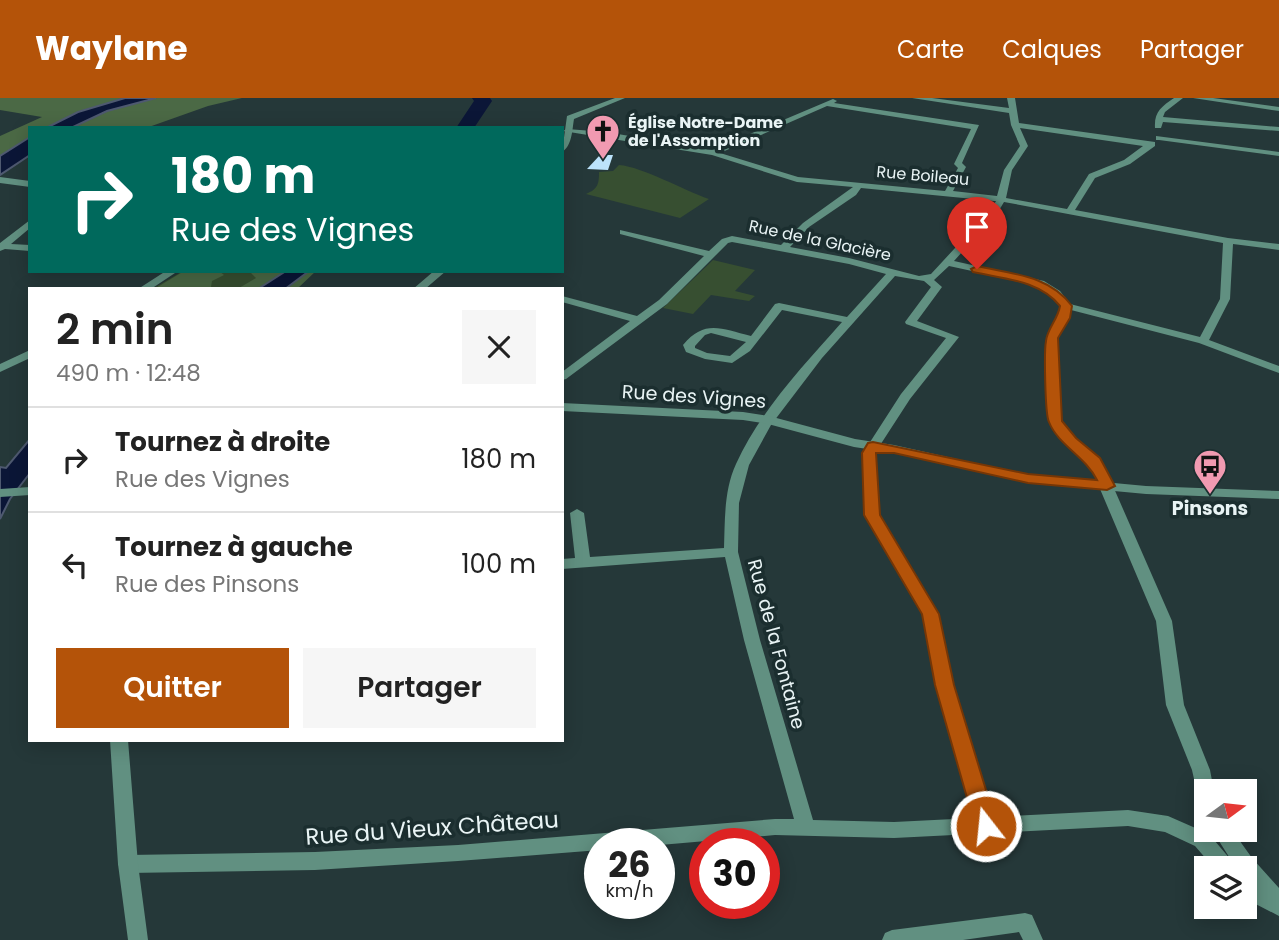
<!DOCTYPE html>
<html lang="fr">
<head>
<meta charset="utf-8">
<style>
  body { margin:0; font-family:Poppins,sans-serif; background:#f6f6f6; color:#222; height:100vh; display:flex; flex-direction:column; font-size:26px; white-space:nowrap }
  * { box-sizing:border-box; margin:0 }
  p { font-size:23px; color:#767676 }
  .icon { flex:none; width:38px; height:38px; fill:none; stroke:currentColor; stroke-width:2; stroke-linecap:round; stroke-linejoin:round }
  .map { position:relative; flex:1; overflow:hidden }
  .panel { position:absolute; left:28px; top:189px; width:536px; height:455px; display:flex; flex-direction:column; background:#fff; border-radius:0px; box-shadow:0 4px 18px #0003 }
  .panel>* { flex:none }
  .top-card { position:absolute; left:28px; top:28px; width:536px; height:147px; border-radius:0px; box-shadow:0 4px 18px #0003; background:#00695c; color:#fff; overflow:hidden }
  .needle { width:46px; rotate:75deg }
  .controls { position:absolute; left:1194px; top:681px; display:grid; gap:14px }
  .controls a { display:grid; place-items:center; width:63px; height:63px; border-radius:0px; background:#fff; box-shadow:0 4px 18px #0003; font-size:35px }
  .speed { position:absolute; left:584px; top:730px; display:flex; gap:14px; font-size:35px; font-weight:700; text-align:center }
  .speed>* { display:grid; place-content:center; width:91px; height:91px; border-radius:50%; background:#fff; box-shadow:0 4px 18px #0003; line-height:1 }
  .speed small { font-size:18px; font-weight:400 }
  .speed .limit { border:10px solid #d22; background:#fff; color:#111 }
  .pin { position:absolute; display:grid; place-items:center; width:60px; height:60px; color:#fff; margin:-72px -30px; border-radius:50% 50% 50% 0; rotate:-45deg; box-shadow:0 0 7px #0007 }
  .pin .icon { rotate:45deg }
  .me { position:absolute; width:77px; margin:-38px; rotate:344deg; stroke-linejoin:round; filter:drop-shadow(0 0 5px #0008) }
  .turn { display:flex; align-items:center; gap:24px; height:147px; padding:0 28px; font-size:32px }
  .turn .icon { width:91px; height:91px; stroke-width:2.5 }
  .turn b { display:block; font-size:49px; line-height:60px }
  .round { display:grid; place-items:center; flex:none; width:74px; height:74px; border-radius:0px; background:#f6f6f6 }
  .head { display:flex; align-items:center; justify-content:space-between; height:119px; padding:0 28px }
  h1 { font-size:42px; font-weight:600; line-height:52px }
  .cta { display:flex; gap:14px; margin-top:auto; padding:14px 28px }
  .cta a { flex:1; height:80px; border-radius:0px; background:#b45309; color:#fff; font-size:28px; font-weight:600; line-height:80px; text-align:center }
  .cta a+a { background:#f6f6f6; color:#222 }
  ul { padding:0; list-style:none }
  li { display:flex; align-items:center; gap:21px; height:105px; padding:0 28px; border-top:2px solid #e0e0e0 }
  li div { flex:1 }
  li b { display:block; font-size:26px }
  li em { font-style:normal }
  header { display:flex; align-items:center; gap:42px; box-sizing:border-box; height:98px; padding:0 35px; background:#b45309; color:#fff }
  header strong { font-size:33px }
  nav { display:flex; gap:38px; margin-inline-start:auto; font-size:24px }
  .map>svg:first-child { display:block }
  .green { fill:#374f31 }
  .forest { fill:#4b6945 }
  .water { fill:#0b1637; stroke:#4e5970; stroke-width:2 }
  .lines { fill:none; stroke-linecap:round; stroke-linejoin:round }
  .river { fill:#0b1637; fill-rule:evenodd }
  .building { fill:#bce3fb }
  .minor { fill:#619081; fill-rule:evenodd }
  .tertiary { fill:#619081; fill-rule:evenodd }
  .route { fill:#b45309; stroke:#753606; stroke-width:2 }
  .labels { text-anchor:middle; stroke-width:7; stroke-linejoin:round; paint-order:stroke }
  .far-poi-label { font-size:16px; font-weight:bold; fill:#e9f4f5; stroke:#1b2e2f; text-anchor:start }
  .far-street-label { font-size:16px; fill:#e9f4f5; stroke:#1b2e2f }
  .street-label { font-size:19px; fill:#e9f4f5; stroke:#1b2e2f }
  .poi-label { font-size:19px; font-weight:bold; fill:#e9f4f5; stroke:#1b2e2f }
  .near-street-label { font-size:23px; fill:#e9f4f5; stroke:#1b2e2f }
</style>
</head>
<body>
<header>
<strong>Waylane</strong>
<nav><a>Carte</a><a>Calques</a><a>Partager</a></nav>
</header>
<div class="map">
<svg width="1279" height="842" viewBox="0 0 1279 842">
  <rect width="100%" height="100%" fill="#253839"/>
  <path class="green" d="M 619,67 C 643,69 683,92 709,101 L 680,120 L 586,96 C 598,91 599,86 599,74 L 613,73 Z
    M 713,162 L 755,172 L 735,193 L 755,198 L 749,203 L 711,197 L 693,216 L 663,210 Z
    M 183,173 L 286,173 L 258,191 L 152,191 Z"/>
  <path class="forest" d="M 0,0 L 242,0 L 208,8 L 146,30 L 30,30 L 30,56 L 0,60 L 0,38 L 42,19 L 0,12 Z
    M 184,173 L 219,173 L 224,177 L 212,183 L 211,189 L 239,190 L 256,180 L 251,175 L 254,173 L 316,173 L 297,191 L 156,190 Z"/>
  <path class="water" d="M 125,0 L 156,0 L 107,13 L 71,30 L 46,30 L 78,14 Z
    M 30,39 L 30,57 L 0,77 L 0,58 Z
    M 286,173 L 309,173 L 285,191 L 258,191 Z
    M 30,341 L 30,375 L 10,401 L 0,421 L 0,369 L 6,370 Z"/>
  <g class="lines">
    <path class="river" d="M 472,0 L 490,0 L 492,3 L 474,30 L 456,30 L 474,3 Z"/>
  </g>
  <path class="building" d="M 600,57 L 613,57 L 608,72 L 587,71 Z"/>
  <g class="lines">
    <path class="minor" d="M 912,0 L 932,0 L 1009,10 L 1007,0 L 1015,0 L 1019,25 L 1155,44 L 1155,48 L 1130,66 L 1095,80 L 1075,112 L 1228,140 L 1279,146 L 1279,152 L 1233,146 L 1230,201 L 1209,242 L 1279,268 L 1279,275 L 1199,245 L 1071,212 L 1069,220 L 1058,241 L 1061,323 L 1075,340 L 1102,363 L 1172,523 L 1184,607 L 1210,672 L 1214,693 L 1206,693 L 1206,706 L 1199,703 L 1192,672 L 1166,607 L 1156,523 L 1089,365 L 1065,346 L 1049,323 L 1046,241 L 1059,220 L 1061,208 L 1052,197 L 1037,187 L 949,168 L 934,182 L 942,189 L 917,223 L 959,239 L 910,301 L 875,355 L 879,417 L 939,516 L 953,587 L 993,719 L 1128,712 L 1168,718 L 1209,736 L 1231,762 L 1212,732 L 1232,732 L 1252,760 L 1279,790 L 1279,818 L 1244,800 L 1244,770 L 1237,770 L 1234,766 L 1236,770 L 1214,770 L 1195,748 L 1165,734 L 1128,728 L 894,740 L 775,737 L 660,747 L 600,746 L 600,752 L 458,763 L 315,772 L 128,775 L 121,772 L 118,766 L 121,760 L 128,757 L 315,754 L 458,747 L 775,721 L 794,721 L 744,542 L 725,459 L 562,471 L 562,461 L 575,460 L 570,415 L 577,411 L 584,415 L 590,459 L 724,450 C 725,421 724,392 736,366 C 760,313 804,267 842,224 L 782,212 L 750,253 L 732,265 L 705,261 L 686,254 L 683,247 C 705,221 721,231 751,238 L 775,206 L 779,205 L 847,219 L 886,176 L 849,166 L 732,144 L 728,145 L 667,206 L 566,281 L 562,282 L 562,274 L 630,223 L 562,204 L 562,198 L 637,218 L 659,202 L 704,158 L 620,136 L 620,132 L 709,153 L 722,141 L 732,138 L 781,147 L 803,125 L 853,89 L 797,84 L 712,57 L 563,33 L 567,31 L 606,34 L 712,52 L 833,1 L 837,3 L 834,5 L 979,27 L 962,65 L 966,69 L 953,93 L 997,98 L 1004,72 L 1020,48 L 1011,27 L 1009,15 ZM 827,8 L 971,31 L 954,66 L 958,70 L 945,93 L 798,79 L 720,55 ZM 1020,30 L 1143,48 L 1124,62 L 1089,76 L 1067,111 L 1006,100 L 1012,72 L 1028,48 ZM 861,90 L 994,103 L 996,103 L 991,111 L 931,176 L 919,178 L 849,160 L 790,149 L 809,129 L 856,97 ZM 1004,104 L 1223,145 L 1220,201 L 1200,239 L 1070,206 L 1060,193 L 1044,183 L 954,163 L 998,114 ZM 895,178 L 924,183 L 931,189 L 905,224 L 906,226 L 946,240 L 901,296 L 863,355 L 865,417 L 923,516 L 937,587 L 974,720 L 894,724 L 813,722 L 760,542 L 738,454 L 739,405 L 749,367 L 771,327 L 822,260 ZM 711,235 L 746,244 L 730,258 L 707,255 L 695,250 L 695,248 L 705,237 Z
      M 1174,0 L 1183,0 L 1165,14 L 1163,19 L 1279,29 L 1279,33 L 1163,24 L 1161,30 L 1155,30 C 1154,14 1161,9 1174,0 Z
      M 1193,0 L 1213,0 L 1279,9 L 1279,13 Z
      M 1156,38 L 1279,54 L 1279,58 L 1159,42 L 1156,42 Z
      M 0,79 L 30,83 L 30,89 L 0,85 Z
      M 30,122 L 30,130 L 11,146 L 30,147 L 30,153 L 5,151 L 0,153 L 0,145 Z
      M 166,173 L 178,173 L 151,191 L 138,191 Z
      M 30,252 L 30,260 L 0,274 L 0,266 Z
      M 1025,815 L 1032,817 L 1043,842 L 1023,842 L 1019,834 L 963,842 L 882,842 L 885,835 L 892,832 Z"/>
    <path class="tertiary" d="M 615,0 L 625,0 L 574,21 C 572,33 572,48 562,54 L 567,18 Z
      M 434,173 L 446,173 L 425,191 L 413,191 Z
      M 562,305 L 743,314 L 769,318 L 855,341 L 894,347 L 1028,377 L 1146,388 L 1279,393 L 1279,401 L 1146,396 L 1028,385 L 894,355 L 854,349 L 768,326 L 743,322 L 562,313 Z
      M 30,389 L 30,397 L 0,399 L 0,391 Z
      M 110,642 L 128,642 L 138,766 L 148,842 L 128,842 L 118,766 Z"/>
  </g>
  <path class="route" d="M 977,168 C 1012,176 1049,177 1072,208 L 1070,220 L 1058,240 L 1062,323 L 1076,340 L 1100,360 L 1115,388 L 1107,392 L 1028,385 L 894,355 L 876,355 L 880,417 L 939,516 L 954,587 L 997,728 L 993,734 L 986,737 L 978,734 L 975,728 L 935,587 L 922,516 L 864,417 L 862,355 L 868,345 L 873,344 L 1028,376 L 1097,382 C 1085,358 1058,347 1049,324 C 1045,317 1044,253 1046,243 C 1047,231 1058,221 1060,208 C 1039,182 1004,181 973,174 L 971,171 Z"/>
  <defs>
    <symbol id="church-pin" viewBox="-11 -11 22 30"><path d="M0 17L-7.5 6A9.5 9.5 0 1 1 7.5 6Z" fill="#f19ab1" stroke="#1b2e2f"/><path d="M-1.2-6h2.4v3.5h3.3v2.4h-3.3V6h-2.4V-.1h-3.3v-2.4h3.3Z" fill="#111"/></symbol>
    <symbol id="bus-pin" viewBox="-11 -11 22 30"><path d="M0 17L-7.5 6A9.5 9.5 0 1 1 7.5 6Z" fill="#f19ab1" stroke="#1b2e2f"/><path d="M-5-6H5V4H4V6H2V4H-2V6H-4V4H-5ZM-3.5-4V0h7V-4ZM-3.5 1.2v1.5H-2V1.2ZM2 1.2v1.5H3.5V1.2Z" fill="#111"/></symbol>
  </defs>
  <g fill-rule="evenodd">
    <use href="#church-pin" x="584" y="14" width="38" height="52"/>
    <use href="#bus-pin" x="1191" y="349" width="38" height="52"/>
  </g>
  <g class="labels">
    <g class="far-poi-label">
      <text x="628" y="30">Église Notre-Dame<tspan x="628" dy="18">de l'Assomption</tspan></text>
    </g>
    <g class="far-street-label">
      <text transform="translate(923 77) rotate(5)" y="6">Rue Boileau</text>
      <text transform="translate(820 142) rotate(12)" y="6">Rue de la Glacière</text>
    </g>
    <g class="street-label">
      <text transform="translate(694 298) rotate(4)" y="7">Rue des Vignes</text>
      <text transform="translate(777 546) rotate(75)" y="7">Rue de la Fontaine</text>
    </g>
    <g class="poi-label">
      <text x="1210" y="417">Pinsons</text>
    </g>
    <g class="near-street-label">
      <text transform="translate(432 730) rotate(-4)" y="8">Rue du Vieux Château</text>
    </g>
  </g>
</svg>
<div class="controls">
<a><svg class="needle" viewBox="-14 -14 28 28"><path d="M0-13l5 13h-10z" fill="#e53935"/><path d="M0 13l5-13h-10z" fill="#767676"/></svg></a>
<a><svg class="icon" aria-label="layers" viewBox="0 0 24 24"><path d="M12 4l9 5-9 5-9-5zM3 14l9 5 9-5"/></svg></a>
</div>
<div class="speed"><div>26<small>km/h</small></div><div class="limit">30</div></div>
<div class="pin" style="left:977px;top:171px;background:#d93025"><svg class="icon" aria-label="arrive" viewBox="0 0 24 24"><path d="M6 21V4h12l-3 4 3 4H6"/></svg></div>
<svg class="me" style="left:986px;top:728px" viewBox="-20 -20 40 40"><circle r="17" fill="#b45309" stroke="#fff" stroke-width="3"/><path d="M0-11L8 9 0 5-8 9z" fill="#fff"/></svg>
<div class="top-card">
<div class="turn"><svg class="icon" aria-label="right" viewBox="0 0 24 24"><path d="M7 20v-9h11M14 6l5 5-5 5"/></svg><div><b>180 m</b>Rue des Vignes</div></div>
</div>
<section class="panel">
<div class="head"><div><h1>2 min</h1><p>490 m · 12:48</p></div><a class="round"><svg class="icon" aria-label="close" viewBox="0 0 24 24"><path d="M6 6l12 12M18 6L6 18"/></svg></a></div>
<ul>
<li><svg class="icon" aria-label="right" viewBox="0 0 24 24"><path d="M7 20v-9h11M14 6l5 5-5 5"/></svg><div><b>Tournez à droite</b><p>Rue des Vignes</p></div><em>180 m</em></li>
<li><svg class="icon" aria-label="left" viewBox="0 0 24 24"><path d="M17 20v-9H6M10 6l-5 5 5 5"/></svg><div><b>Tournez à gauche</b><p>Rue des Pinsons</p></div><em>100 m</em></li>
</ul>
<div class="cta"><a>Quitter</a><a>Partager</a></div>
</section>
</div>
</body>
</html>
